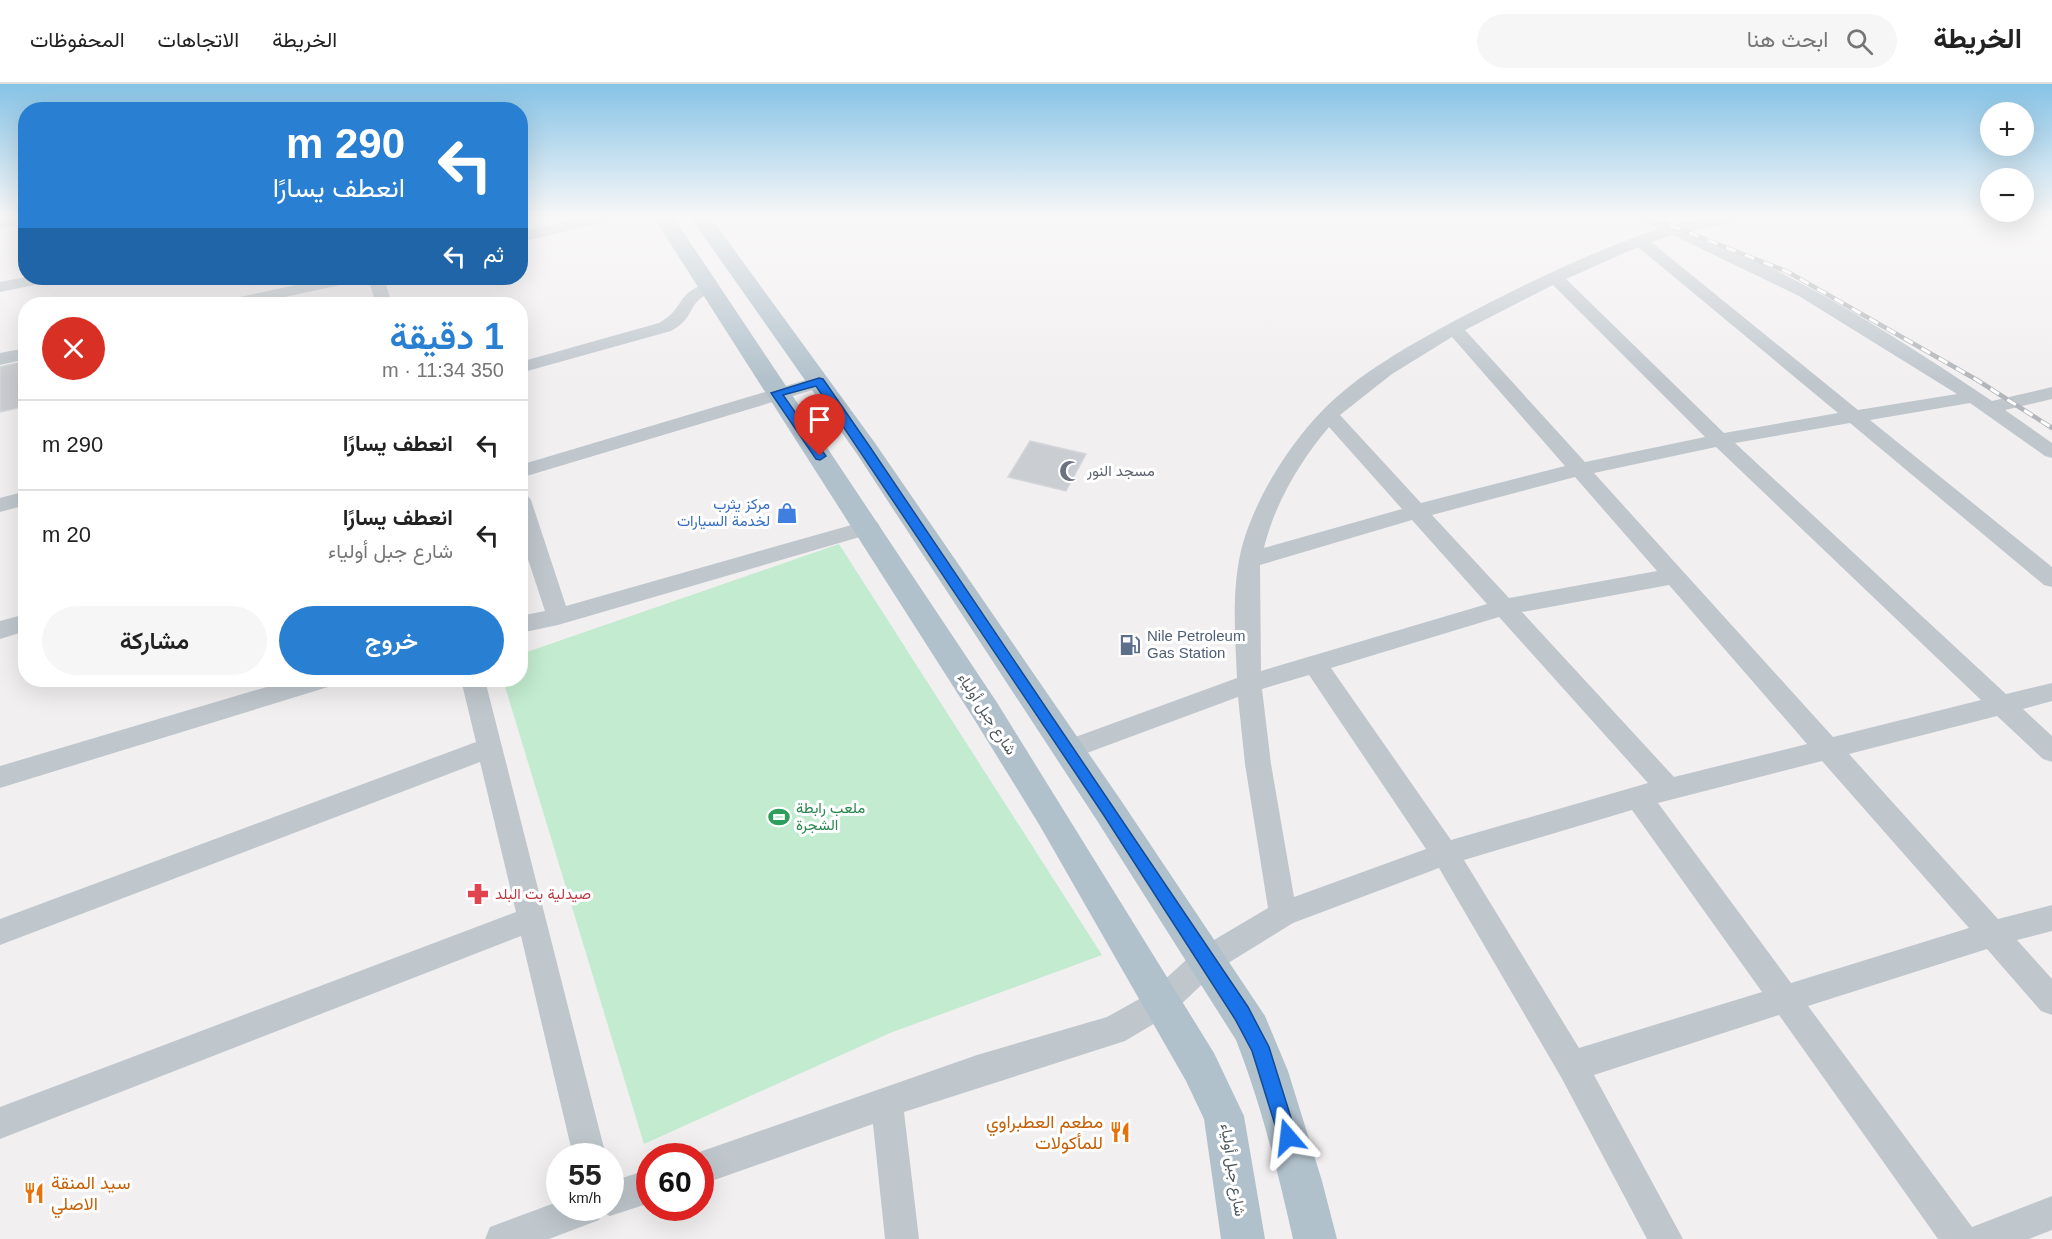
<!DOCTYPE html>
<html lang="ar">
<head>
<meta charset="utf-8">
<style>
  body { margin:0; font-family:Arial,Vazirmatn,sans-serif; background:#f6f6f6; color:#222; direction:rtl; height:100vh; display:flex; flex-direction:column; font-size:22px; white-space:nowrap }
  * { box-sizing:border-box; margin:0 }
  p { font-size:20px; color:#767676 }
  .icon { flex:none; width:33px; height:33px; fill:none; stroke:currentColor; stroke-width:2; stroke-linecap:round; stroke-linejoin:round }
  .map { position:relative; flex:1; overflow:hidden; direction:ltr }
  .details { position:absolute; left:18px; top:213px; width:510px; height:390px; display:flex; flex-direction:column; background:#fff; border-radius:24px; box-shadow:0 6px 24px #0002; direction:rtl }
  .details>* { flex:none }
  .hud { position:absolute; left:18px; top:18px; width:510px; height:183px; border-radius:24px; box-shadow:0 6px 24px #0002; direction:rtl; background:#297fd1; color:#fff; overflow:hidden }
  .tools { position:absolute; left:1980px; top:18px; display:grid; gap:12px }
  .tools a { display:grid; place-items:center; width:54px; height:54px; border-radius:50%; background:#fff; box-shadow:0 6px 24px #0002; font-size:30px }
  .speed { position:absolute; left:546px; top:1059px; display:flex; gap:12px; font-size:30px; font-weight:700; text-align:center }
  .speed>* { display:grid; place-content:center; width:78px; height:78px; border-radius:50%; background:#fff; box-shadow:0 6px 24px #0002; line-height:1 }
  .speed small { font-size:15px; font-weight:400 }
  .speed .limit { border:9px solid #d22; background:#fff; color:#111 }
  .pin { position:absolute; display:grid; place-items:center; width:51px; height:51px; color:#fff; margin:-62px -26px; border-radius:50% 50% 50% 0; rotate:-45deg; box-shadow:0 0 6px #0007 }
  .pin .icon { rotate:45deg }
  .me { position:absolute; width:66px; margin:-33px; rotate:343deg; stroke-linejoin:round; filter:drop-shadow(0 0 4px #0008) }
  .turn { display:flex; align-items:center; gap:21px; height:126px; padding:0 24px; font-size:27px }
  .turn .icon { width:78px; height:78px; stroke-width:2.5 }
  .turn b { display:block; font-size:42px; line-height:51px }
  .then { display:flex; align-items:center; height:57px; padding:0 24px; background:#0003; gap:12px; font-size:22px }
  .round { display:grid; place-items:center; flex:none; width:63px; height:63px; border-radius:32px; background:#f6f6f6 }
  .summary { display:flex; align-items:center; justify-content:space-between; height:102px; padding:0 24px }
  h1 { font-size:36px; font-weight:600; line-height:45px; color:#297fd1 }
  .button { display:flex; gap:12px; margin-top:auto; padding:12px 24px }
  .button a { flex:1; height:69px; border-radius:36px; background:#297fd1; color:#fff; font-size:24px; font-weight:600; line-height:69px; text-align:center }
  .button a+a { background:#f6f6f6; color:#222 }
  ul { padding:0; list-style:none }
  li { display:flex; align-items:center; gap:18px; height:90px; padding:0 24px; border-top:2px solid #e0e0e0 }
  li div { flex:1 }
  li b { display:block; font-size:22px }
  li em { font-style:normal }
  header { display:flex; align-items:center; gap:36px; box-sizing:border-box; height:84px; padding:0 30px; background:#fff; border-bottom:2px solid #e0e0e0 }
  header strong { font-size:28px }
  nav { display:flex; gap:33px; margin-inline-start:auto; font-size:21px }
  .search { width:420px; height:54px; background:#f6f6f6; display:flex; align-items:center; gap:15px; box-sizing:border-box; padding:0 21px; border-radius:33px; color:#767676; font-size:22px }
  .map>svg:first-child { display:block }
  .green { fill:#c2ebcf }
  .building { fill:#cacdd1; stroke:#d4d6da; stroke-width:1.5 }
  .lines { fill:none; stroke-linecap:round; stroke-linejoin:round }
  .minor { fill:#bfc7cd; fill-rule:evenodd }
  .major { fill:#b1c1cb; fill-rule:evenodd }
  .rail-casing { stroke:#b2b5b9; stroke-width:4.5 }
  .rail { stroke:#fff; stroke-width:3; stroke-dasharray:10; stroke-linecap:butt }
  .route { fill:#1a73e8; stroke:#114b97; stroke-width:1.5 }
  .labels { text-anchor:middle; stroke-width:6; stroke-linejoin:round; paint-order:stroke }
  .worship-label { font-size:15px; fill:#5b616d; stroke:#fff; text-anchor:start }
  .shop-label { font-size:15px; fill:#366cbe; stroke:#fff; text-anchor:end }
  .service-label { font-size:15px; fill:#4e5e75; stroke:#fff; text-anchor:start }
  .street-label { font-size:15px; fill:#49545b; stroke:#fff }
  .leisure-label { font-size:15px; fill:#27864d; stroke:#fff; text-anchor:start }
  .health-label { font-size:15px; fill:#be3a42; stroke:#fff; text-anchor:start }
  .near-food-label { font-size:18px; fill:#c56008; stroke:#fff; text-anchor:end }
</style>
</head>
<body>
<header>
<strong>الخريطة</strong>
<div class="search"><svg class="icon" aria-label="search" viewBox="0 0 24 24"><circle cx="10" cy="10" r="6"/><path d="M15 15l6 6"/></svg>ابحث هنا</div>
<nav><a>الخريطة</a><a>الاتجاهات</a><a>المحفوظات</a></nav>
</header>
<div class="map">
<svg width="2052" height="1155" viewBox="0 0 2052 1155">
  <rect width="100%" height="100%" fill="#f2eff0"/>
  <path class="green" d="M 839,460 L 1102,871 L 890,949 L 644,1060 L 503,596 L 520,596 L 521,570 Z"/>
  <path class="building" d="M 26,277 L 26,322 L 0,328 L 0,283 Z
    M 1030,357 L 1086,370 L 1066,407 L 1008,393 Z"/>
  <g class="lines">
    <path class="minor" d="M 0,134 L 26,134 L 26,138 L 0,144 Z
      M 583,134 L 612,134 L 610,137 L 520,158 L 520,148 Z
      M 1636,134 L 1658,134 L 1675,141 L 1702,134 L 1738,134 L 1736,137 L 1690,147 C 1797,190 1897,253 1992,317 L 2052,303 L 2052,315 L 2005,326 L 2052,359 L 2052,374 L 2045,372 L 1970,319 L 1870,336 L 2052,483 L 2052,503 L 2044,501 L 1850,339 L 1735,359 L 2006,610 L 2052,599 L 2052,617 L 2023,625 L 2052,652 L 2052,678 L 2043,675 L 1997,632 L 1849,670 L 1998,835 L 2052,821 L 2052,847 L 2017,856 L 2052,895 L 2052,931 L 2041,927 L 1987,865 L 1808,922 L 1972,1143 L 2052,1112 L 2052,1146 L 2029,1155 L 1938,1155 L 1779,931 L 1594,991 L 1683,1155 L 1647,1155 L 1561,993 L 1439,784 L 1293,839 L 1217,886 L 1172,929 L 1125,957 L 904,1028 L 919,1155 L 885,1155 L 873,1040 L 700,1101 L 700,1072 L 688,1072 L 977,971 L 1107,933 L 1150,909 L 1197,866 L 1268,824 L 1245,680 L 1238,613 L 1068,676 L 1059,673 L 1055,666 L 1059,659 L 1237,594 C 1235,551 1231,501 1243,459 C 1257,412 1288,362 1322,327 C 1359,289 1410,261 1456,236 C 1521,202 1588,169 1658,145 ZM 1673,151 L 1799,212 L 1957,310 L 1858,326 L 1651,158 ZM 1638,163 L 1838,329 L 1724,349 L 1566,195 ZM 1553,201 L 1705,353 L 1585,378 L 1465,246 ZM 1452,253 L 1565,382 L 1421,419 L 1340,331 L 1392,290 ZM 1329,343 L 1402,425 L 1264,464 C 1274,421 1300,377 1329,343 ZM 1716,363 L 1981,616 L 1833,653 L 1594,389 ZM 1575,393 L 1657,487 L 1509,514 L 1432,431 ZM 1412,436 L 1487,520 L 1261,587 L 1260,481 ZM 1669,501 L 1807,660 L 1674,693 L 1522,528 ZM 1499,533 L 1648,699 L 1451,756 L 1331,584 ZM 1309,591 L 1426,765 L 1294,813 L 1271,680 L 1262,605 ZM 1822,677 L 1969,844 L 1791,899 L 1658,719 ZM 1632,726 L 1762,908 L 1579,964 L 1464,776 Z
      M 26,193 L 51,194 L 49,198 L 0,208 L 0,198 Z
      M 328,194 L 356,194 L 354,198 L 253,220 L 223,220 L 226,216 Z
      M 368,194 L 384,194 L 392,220 L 376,220 Z
      M 709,199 L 715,200 L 718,204 C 713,210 706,210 701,214 C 688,224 693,235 671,247 L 520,289 L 520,278 L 659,239 C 685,225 676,207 709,199 Z
      M 26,264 L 26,275 L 0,281 L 0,269 Z
      M 819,292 L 828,298 L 826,302 L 520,394 L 520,381 Z
      M 26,407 L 26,421 L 0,428 L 0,414 Z
      M 520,409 L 527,411 L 531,416 L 566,522 L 869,436 L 877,438 L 880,443 L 877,448 L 558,541 L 520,549 L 520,532 L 545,527 L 520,451 Z
      M 26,530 L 26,547 L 0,555 L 0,537 Z
      M 290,596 L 331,596 L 328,603 L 0,704 L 0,682 Z
      M 461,596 L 485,596 L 606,1072 L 573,1072 L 521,852 L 0,1055 L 0,1023 L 516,828 L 480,678 L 0,861 L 0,835 L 476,658 Z
      M 650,1085 L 650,1119 L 610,1132 L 602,1129 L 599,1136 L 549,1155 L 485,1155 L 490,1143 L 560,1117 L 560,1124 L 610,1124 L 610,1098 Z"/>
    <path class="major" d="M 654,134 L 674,134 L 996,617 L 1214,969 L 1244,1032 L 1265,1155 L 1221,1155 L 1204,1035 L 1186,997 L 1040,742 L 974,635 Z
      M 691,134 L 711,134 L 875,359 L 1120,715 L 1265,932 L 1288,987 L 1322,1097 L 1337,1155 L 1293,1155 C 1278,1088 1261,1020 1236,956 L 1096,735 L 857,370 Z"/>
    <defs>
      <path id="rail" d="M 1652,134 L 1788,188 L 1977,296 L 2052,344"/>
    </defs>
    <use href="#rail" class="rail-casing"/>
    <use href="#rail" class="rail"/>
  </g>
  <linearGradient id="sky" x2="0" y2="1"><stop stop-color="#86c3e6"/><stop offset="0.45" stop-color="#f9f8f8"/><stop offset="1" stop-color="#f9f8f8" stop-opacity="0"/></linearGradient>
  <rect width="2052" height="296" fill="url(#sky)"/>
  <path class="route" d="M 819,294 L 823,295 L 870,363 L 1248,923 L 1269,963 L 1297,1053 L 1295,1060 L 1288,1063 L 1281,1060 L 1252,967 L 1235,935 L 1103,730 L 816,302 L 783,311 L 826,372 L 820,376 L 816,375 L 771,309 Z"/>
  <defs>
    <symbol id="mosque-bare" viewBox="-9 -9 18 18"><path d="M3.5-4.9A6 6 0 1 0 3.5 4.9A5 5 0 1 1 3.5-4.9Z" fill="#6b7280" stroke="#fff" stroke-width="2.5" paint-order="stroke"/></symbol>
    <symbol id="shop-bare" viewBox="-9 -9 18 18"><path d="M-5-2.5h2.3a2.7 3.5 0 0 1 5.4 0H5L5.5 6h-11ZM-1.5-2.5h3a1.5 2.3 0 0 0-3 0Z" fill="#3f7fe0" stroke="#fff" stroke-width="2.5" paint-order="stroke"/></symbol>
    <symbol id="fuel-bare" viewBox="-9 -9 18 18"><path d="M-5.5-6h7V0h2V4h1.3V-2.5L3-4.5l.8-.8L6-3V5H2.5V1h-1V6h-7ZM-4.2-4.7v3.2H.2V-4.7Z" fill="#5c6f8a" stroke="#fff" stroke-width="2.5" paint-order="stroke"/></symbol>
    <symbol id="stadium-bare" viewBox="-9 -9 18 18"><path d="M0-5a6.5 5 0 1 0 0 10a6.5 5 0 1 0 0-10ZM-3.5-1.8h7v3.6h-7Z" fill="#2e9e5b" stroke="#fff" stroke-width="2.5" paint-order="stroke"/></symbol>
    <symbol id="pharmacy-bare" viewBox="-9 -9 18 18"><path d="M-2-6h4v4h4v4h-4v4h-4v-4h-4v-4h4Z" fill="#e0444e" stroke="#fff" stroke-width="2.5" paint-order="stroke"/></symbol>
    <symbol id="restaurant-bare" viewBox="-9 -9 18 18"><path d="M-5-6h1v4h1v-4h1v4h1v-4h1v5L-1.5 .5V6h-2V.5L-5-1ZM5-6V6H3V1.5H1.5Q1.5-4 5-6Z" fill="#e8710a" stroke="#fff" stroke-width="2.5" paint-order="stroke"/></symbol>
  </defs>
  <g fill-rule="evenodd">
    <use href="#mosque-bare" x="1055" y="372" width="30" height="30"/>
    <use href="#shop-bare" x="772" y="414" width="30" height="30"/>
    <use href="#fuel-bare" x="1115" y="546" width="30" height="30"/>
    <use href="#stadium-bare" x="764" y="718" width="30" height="30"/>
    <use href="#pharmacy-bare" x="463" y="795" width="30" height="30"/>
    <use href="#restaurant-bare" x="1105" y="1033" width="30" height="30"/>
    <use href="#restaurant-bare" x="19" y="1094" width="30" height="30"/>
  </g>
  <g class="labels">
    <g class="worship-label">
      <text x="1087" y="392">مسجد النور</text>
    </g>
    <g class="shop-label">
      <text x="770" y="425">مركز يثرب<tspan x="770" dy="17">لخدمة السيارات</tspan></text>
    </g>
    <g class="service-label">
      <text x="1147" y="557">Nile Petroleum<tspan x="1147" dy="17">Gas Station</tspan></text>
    </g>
    <g class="street-label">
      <text transform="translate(987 630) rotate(57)" y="5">شارع جبل أولياء</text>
      <text transform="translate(1233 1086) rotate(81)" y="5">شارع جبل أولياء</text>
    </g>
    <g class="leisure-label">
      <text x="796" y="729">ملعب رابطة<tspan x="796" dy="17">الشجرة</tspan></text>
    </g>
    <g class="health-label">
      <text x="495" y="815">صيدلية بت البلد</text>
    </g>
    <g class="near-food-label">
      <text x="1103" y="1044">مطعم العطبراوي<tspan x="1103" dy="21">للمأكولات</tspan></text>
      <text x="51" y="1105" text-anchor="start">سيد المنقة<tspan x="51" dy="21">الاصلي</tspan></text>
    </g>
  </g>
</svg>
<div class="tools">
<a>+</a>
<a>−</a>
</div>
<div class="speed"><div>55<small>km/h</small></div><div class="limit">60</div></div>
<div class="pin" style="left:820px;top:372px;background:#d93025"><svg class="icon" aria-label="arrive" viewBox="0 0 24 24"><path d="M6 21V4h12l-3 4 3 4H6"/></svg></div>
<svg class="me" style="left:1288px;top:1053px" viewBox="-20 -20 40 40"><path d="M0-17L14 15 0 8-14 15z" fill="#1a73e8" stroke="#fff" stroke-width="4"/></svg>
<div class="hud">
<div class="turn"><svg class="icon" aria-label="left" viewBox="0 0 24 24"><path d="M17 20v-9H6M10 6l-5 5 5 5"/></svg><div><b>290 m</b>انعطف يسارًا</div></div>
<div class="then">ثم<svg class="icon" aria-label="left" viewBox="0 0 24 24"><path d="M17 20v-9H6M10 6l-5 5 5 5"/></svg></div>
</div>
<section class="details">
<div class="summary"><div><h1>1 دقيقة</h1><p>350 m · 11:34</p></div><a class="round" style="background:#d93025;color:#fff"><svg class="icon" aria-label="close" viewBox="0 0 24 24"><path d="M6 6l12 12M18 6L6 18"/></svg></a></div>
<ul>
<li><svg class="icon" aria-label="left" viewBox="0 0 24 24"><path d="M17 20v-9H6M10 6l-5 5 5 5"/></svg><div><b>انعطف يسارًا</b></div><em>290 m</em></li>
<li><svg class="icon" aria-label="left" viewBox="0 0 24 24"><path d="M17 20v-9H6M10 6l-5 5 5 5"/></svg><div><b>انعطف يسارًا</b><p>شارع جبل أولياء</p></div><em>20 m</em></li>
</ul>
<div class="button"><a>خروج</a><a>مشاركة</a></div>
</section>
</div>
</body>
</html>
